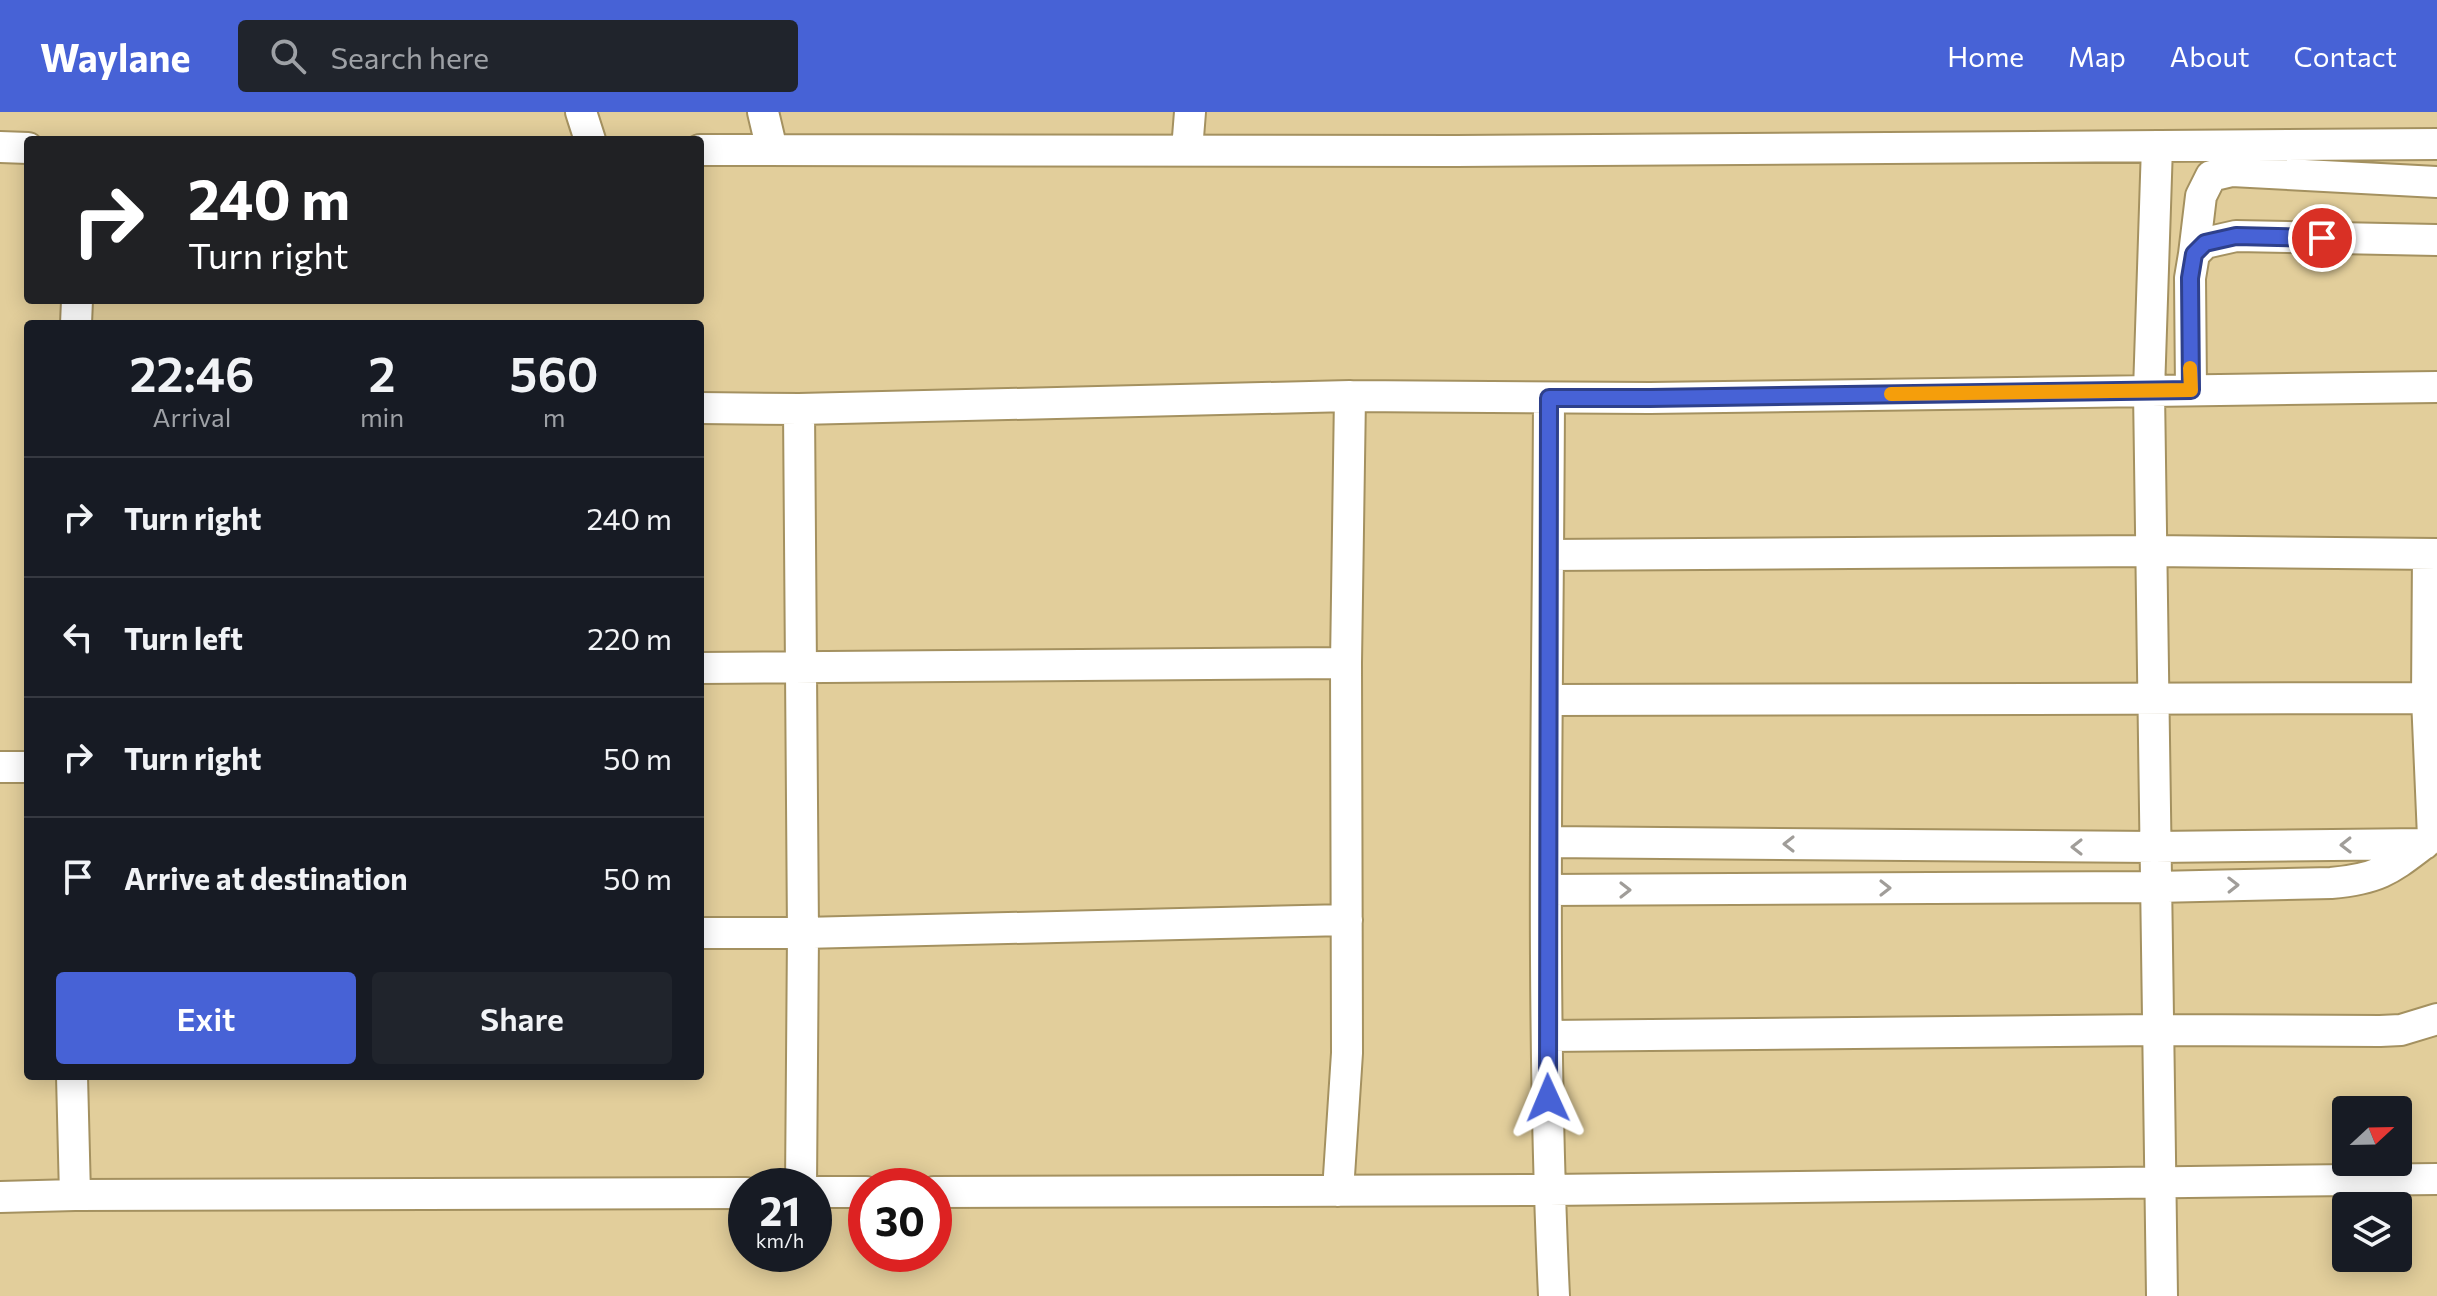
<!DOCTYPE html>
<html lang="en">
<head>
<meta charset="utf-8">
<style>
  body { margin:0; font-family:Commissioner,sans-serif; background:#20242c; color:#f1f3f6; height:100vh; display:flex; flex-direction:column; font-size:30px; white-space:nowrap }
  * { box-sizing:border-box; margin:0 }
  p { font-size:26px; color:#9ea1a6 }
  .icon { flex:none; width:44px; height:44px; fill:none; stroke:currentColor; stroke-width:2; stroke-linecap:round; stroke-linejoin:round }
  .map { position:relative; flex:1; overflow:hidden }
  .details { position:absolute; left:24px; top:208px; width:680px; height:760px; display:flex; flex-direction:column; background:#171b24; border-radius:8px; box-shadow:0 4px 20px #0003 }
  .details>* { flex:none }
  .top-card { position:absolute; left:24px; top:24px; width:680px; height:168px; border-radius:8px; box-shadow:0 4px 20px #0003; background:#202124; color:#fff; overflow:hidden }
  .needle { width:52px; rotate:68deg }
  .controls { position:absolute; left:2332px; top:984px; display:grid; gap:16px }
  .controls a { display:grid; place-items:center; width:80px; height:80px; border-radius:8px; background:#171b24; box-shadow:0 4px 20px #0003; font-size:40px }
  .speed { position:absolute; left:728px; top:1056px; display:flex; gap:16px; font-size:40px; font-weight:700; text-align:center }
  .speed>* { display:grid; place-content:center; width:104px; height:104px; border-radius:50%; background:#171b24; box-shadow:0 4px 20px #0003; line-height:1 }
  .speed small { font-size:20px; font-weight:400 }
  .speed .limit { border:12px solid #d22; background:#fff; color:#111 }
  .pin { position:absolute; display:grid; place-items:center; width:68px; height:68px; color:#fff; margin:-34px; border:4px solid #fff; border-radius:50%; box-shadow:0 2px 8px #0007 }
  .me { position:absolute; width:88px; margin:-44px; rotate:359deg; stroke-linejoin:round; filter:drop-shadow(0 0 6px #0008) }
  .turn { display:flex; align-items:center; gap:28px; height:168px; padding:0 32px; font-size:36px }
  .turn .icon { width:104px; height:104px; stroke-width:2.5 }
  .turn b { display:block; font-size:56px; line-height:68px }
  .eta { display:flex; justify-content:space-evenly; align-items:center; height:136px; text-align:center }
  .eta b { font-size:48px; font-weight:600; line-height:56px }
  .action { display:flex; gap:16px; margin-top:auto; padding:16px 32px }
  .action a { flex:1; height:92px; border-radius:8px; background:#4762d6; color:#fff; font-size:32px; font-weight:600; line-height:92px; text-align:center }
  .action a+a { background:#20242c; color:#f1f3f6 }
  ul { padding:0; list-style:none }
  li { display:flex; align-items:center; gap:24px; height:120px; padding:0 32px; border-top:2px solid #363941 }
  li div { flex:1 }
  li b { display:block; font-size:30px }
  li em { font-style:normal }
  header { display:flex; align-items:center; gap:48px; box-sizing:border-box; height:112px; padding:0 40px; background:#4762d6; color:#fff }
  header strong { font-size:38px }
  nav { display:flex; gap:44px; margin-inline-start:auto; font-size:28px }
  .search { width:560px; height:72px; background:#20242c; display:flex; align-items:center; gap:20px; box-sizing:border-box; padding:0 28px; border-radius:8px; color:#9ea1a6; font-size:30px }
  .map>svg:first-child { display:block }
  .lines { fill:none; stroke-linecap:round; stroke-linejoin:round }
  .minor-casing { stroke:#a49160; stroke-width:34 }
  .minor { stroke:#fff; stroke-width:30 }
  .oneway { stroke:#a09d99 }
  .route-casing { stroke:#2e408b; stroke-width:20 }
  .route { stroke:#4762d6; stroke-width:14 }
  .slow { stroke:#f59e0b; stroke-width:14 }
</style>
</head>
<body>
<header>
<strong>Waylane</strong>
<div class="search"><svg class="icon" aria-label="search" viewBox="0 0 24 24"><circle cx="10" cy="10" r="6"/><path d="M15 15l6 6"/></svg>Search here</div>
<nav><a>Home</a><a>Map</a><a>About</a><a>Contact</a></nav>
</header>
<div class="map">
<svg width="2437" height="1184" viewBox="0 0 2437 1184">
  <rect width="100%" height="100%" fill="#e2ce9b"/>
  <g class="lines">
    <defs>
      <path id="minor" d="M 581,0 L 590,28
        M 763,0 L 772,38
        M 2157,34 L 2149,279 L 2162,1184
        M 0,35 L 28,36
        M 700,38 L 1456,39 L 2437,32
        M 1187,38 L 1190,0
        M 2194,142 L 2201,84 L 2211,64 L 2232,59 L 2437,70
        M 76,212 L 77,188
        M 2191,278 L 2190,166 L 2194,142 L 2205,131 L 2236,124 L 2437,128
        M 1549,286 C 1548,585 1540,885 1554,1184
        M 700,296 L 799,297 L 1350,284 L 1650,286 L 2437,275
        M 799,297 L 803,821 L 801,1074
        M 2428,442 L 2427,586 L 2433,725
        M 1548,443 L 2151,439 L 2437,442
        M 700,556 L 1346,551
        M 1548,588 L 2427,586
        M 0,655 L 28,655
        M 1547,730 L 2155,735 L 2424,732
        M 1547,778 L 2156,775 L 2331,771 C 2387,766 2394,753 2437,722
        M 700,821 L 803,821 L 1347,808
        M 1547,924 L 2157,918 L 2380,919 L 2401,918 L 2437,907
        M 72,964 L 75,1083
        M 1338,1079 L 1347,941 L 1346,551 L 1350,284
        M 814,1080 L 866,1080
        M 934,1080 L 1549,1078 L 2437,1067
        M 0,1085 L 75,1083 L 746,1081"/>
    </defs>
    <use href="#minor" class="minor-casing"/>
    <use href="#minor" class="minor"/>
  </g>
  <defs><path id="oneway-chevron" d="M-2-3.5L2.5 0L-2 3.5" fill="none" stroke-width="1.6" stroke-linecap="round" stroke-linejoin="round" transform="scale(2)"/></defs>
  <g class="oneway">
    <use href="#oneway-chevron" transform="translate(1789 732) rotate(-180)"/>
    <use href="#oneway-chevron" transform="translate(2346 733) rotate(179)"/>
    <use href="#oneway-chevron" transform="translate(2077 735) rotate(-180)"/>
    <use href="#oneway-chevron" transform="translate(2233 773) rotate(-1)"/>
    <use href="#oneway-chevron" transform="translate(1885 776)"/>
    <use href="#oneway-chevron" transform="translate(1625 778)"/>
  </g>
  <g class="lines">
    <defs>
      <path id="route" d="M 1548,986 L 1549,286 L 1650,286 L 2191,278 L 2190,166 L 2194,142 L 2205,131 L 2236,124 L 2322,126"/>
    </defs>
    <use href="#route" class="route-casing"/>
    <use href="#route" class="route"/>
    <path class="slow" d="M 1891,282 L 2191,278 L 2190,256"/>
  </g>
</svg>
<div class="controls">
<a><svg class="needle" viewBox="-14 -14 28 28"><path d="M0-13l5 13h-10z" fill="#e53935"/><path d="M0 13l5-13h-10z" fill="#9ea1a6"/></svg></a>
<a><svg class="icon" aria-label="layers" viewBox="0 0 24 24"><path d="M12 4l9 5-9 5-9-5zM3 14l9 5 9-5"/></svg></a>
</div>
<div class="speed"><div>21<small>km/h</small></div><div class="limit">30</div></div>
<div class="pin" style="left:2322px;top:126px;background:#d93025"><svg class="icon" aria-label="arrive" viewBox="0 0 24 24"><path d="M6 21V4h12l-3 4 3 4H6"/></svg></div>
<svg class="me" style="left:1548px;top:986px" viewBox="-20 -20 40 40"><path d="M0-17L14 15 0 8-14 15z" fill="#4762d6" stroke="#fff" stroke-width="4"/></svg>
<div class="top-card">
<div class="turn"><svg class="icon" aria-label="right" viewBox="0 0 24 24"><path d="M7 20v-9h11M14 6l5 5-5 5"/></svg><div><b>240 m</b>Turn right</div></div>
</div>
<section class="details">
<div class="eta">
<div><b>22:46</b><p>Arrival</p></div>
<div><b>2</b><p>min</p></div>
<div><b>560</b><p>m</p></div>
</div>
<ul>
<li><svg class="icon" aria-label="right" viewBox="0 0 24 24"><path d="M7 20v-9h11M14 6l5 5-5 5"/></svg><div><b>Turn right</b></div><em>240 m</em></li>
<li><svg class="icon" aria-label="left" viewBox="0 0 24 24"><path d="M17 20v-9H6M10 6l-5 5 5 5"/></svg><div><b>Turn left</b></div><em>220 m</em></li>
<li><svg class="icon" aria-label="right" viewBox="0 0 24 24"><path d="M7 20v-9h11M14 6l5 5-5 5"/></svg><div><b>Turn right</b></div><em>50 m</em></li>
<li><svg class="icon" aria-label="arrive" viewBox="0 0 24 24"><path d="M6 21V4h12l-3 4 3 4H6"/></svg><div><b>Arrive at destination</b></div><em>50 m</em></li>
</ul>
<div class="action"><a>Exit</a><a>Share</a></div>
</section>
</div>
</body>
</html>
